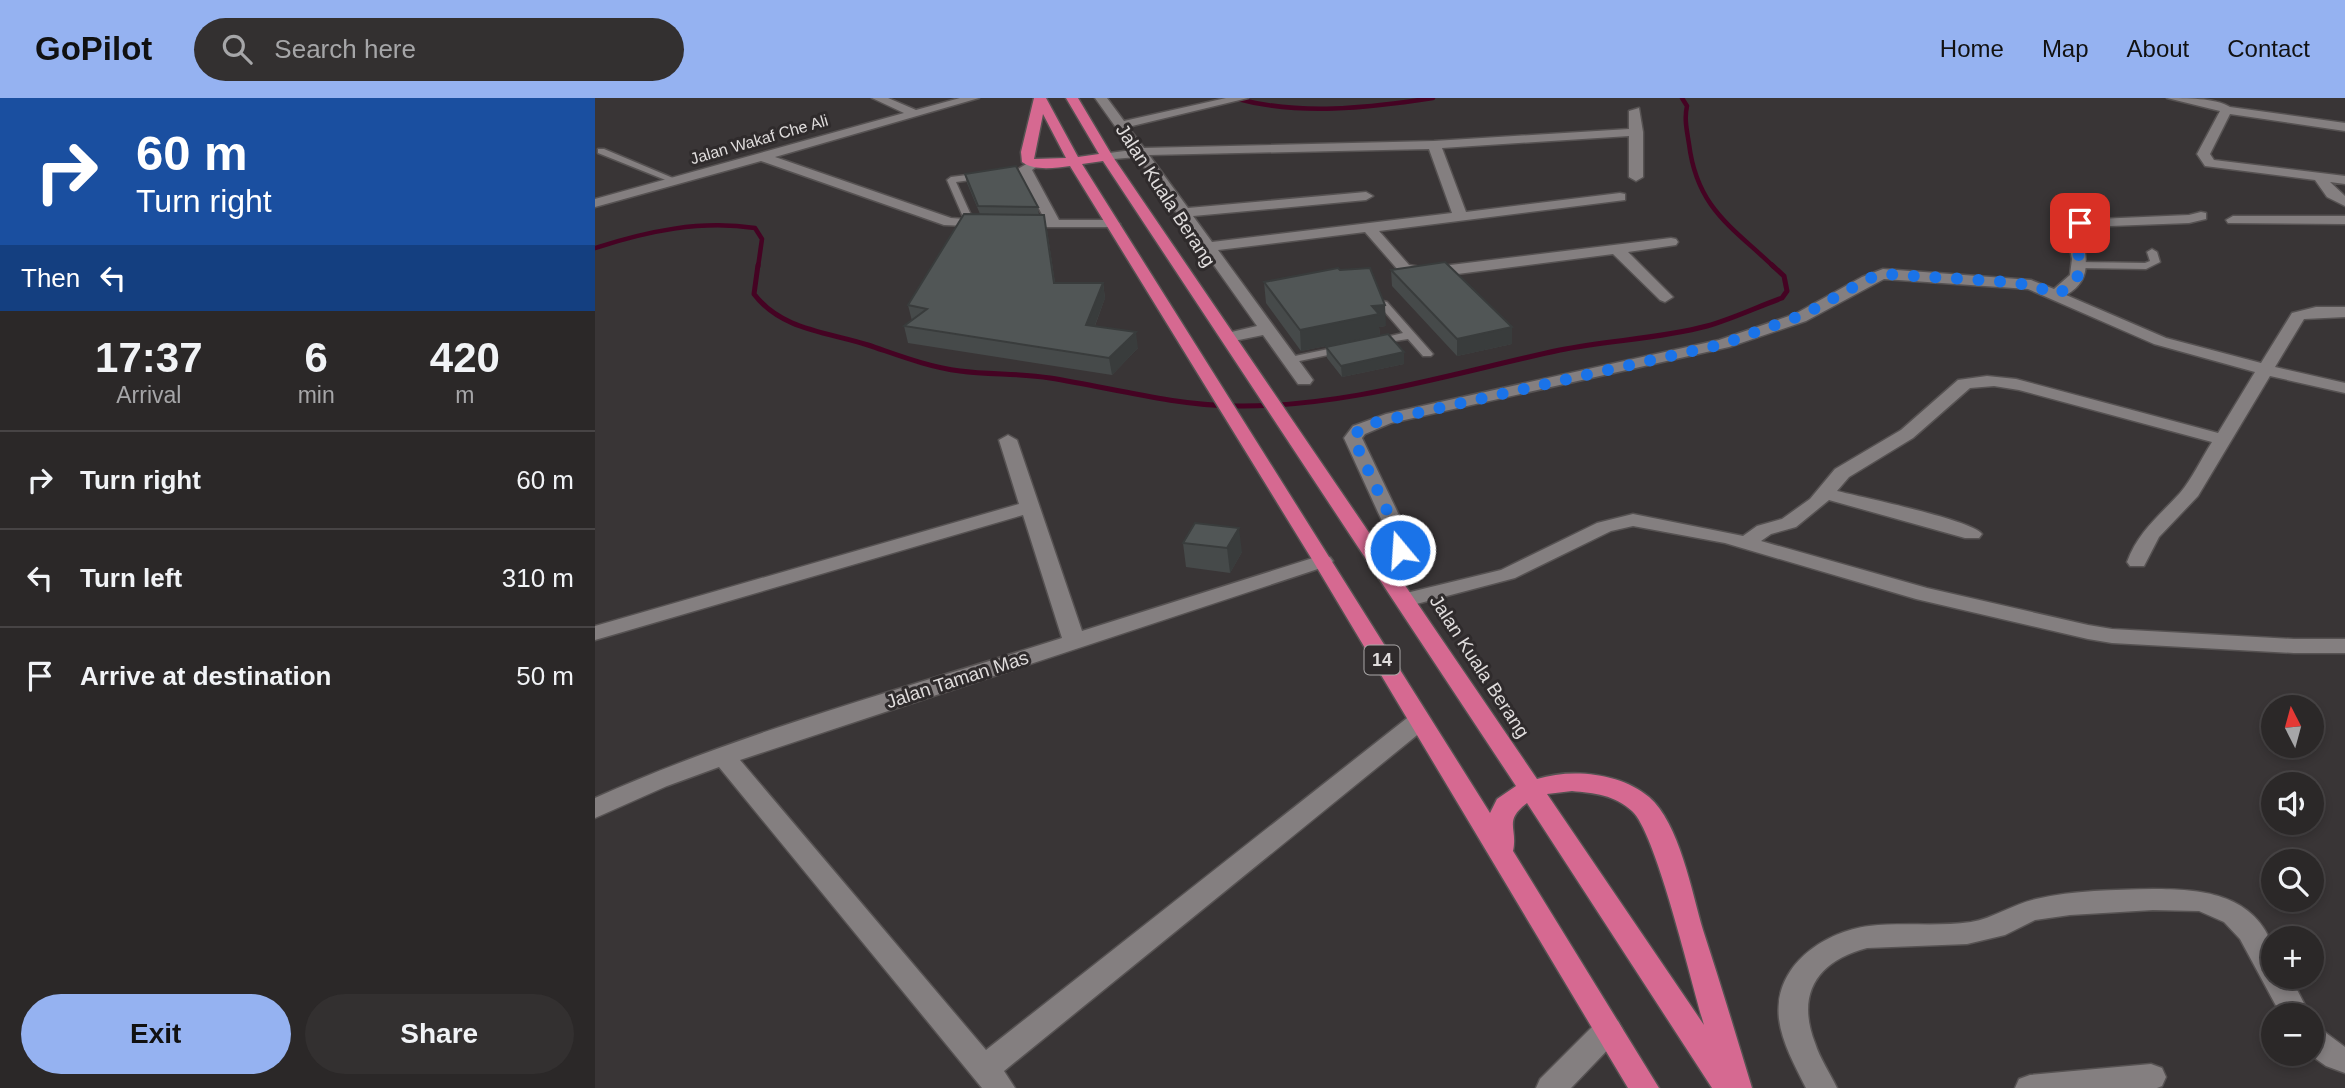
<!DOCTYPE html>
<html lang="en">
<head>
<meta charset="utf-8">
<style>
  body { margin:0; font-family:Helvetica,sans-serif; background:#333030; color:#f1f3f6; height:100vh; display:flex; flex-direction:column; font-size:26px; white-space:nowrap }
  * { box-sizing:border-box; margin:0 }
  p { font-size:23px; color:#a6a6a8 }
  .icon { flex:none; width:38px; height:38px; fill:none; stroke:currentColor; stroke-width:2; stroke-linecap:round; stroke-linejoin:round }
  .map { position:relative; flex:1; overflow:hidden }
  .details { display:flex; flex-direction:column; background:#2b2828; width:595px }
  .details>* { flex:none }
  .banner { background:#1a4fa0; color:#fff; overflow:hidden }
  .needle { width:46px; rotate:354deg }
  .tools { position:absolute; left:1666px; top:597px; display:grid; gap:14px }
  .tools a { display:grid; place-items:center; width:63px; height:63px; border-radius:50%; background:#2b2828; box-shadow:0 4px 10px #0003,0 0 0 2px #474445; font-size:35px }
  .pin { position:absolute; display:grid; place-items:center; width:60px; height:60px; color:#fff; margin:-30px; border-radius:14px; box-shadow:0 4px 10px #0006 }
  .me { position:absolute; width:77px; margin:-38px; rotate:342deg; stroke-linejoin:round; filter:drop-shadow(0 0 5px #0008) }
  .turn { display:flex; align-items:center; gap:24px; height:147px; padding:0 21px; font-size:32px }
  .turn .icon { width:91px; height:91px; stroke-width:2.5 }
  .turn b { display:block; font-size:49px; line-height:60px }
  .then { display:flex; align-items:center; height:66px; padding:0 21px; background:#0003; gap:14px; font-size:26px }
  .eta { display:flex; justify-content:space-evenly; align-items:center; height:119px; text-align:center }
  .eta b { font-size:42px; font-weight:600; line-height:49px }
  .cta { display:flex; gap:14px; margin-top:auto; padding:14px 21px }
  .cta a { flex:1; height:80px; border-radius:42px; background:#95b2f1; color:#111; font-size:28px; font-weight:600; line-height:80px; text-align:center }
  .cta a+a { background:#333030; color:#f1f3f6 }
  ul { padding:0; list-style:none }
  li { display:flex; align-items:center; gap:21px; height:98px; padding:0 21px; border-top:2px solid #474445 }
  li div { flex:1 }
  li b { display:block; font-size:26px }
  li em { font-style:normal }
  header { display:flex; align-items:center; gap:42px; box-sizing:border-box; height:98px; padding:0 35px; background:#95b2f1; color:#111 }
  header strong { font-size:33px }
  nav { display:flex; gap:38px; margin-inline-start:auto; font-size:24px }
  .search { width:490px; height:63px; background:#333030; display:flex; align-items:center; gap:18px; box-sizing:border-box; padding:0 24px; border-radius:38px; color:#a6a6a8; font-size:26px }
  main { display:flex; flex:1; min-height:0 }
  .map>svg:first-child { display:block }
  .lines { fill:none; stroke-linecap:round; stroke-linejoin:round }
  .stream-far1 { stroke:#450323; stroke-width:4.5 }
  .stream { stroke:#450323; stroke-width:5 }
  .lane-casing { stroke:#565252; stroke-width:3 }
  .street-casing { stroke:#565252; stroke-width:3 }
  .highway-casing { stroke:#565252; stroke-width:3 }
  .lane { fill:#847f80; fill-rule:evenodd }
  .street { fill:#847f80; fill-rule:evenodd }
  .highway { fill:#d66991; fill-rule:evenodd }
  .wall { fill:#464a4a }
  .shaded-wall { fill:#393c3c }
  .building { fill:#515656; stroke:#393c3c; stroke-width:2 }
  .route { stroke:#1a73e8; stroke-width:12; stroke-dasharray:0 21.6 }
  .labels { text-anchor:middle; stroke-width:6; stroke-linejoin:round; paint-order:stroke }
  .far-street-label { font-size:16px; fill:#dfdcdc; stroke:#2f2b2c }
  .shield { fill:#2f2b2c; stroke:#aaa7a7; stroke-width:2 }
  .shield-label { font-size:18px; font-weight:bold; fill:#dfdcdc }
  .street-label { font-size:19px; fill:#dfdcdc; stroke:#2f2b2c }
</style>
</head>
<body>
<header>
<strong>GoPilot</strong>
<div class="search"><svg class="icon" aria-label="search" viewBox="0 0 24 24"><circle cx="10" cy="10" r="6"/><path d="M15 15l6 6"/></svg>Search here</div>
<nav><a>Home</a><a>Map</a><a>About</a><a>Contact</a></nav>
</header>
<main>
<section class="details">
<div class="banner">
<div class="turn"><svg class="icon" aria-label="right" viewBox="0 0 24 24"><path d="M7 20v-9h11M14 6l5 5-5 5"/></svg><div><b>60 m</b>Turn right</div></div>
<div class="then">Then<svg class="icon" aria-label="left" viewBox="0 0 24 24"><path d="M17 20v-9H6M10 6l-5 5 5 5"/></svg></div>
</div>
<div class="eta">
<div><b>17:37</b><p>Arrival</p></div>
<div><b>6</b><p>min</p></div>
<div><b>420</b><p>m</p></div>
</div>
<ul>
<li><svg class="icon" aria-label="right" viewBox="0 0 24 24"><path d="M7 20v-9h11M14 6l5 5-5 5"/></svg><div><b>Turn right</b></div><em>60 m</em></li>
<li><svg class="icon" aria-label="left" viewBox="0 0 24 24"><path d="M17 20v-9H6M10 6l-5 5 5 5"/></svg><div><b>Turn left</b></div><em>310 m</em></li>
<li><svg class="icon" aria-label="arrive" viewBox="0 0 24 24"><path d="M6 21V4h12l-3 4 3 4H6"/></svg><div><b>Arrive at destination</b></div><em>50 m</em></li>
</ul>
<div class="cta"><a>Exit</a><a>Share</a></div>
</section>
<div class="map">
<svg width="1750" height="990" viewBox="0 0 1750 990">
  <rect width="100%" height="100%" fill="#393536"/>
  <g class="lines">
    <path class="stream-far1" d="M 639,0 C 704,18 773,10 838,0
      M 1087,0 L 1092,8 C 1089,21 1092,33 1094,46 C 1102,110 1136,128 1179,169
      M 0,150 C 53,133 105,122 160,130 L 167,141 L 163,169"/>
    <path class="stream" d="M 163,167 L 159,196 C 186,232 232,234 273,247 C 303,257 333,269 365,273 C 395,277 426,275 455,280 C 517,290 577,307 640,308 C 749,310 858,275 965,252 C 1013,242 1064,241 1112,228 C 1137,221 1162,209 1187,200 L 1192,193 L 1189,178 L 1177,167"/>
    <defs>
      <path id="lane" d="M 3,51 L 9,51 L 85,83 L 78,85 L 3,55 Z
        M 388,75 L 391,76 L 391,80 L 361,84 L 380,126 L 372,128 L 352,82 L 356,79 Z
        M 1557,151 L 1562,154 L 1565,164 L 1551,171 L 1486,170 L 1481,167 L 1486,164 L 1550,165 L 1555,163 L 1552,154 Z
        M 788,203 L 792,204 L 838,256 L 836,258 L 828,258 L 813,241 L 774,247 L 774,243 L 808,235 L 783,206 Z
        M 748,248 L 752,249 L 752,253 L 695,265 L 689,262 L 695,259 Z"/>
      <path id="street" d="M 277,0 L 293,0 L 321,12 L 365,0 L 384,0 L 180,59 L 356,120 L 396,123 L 396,129 L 349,127 L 166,63 L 0,109 L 0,101 L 309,15 Z
        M 500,0 L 512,0 L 529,23 L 631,0 L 653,0 L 533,29 L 549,50 L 839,43 L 1034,31 L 1034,13 L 1044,10 L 1048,34 L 1048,79 L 1041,83 L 1034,79 L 1034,38 L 847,50 L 871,114 L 1025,95 L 1030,96 L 1030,102 L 784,133 L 814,167 L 831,170 L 1076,140 L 1081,141 L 1083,144 L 1081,147 L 1033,154 L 1078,199 L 1070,204 L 1065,202 L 1018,156 L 831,180 L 804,173 L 770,134 L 623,152 L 718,282 L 715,286 L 703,286 L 668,237 L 634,244 L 628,242 L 626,239 L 628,236 L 662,228 L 542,59 L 507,62 L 507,56 L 537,52 ZM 834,51 L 857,115 L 617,144 L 598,118 L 771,102 L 778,98 L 771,94 L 593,110 L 554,57 Z
        M 1572,0 C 1590,0 1621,0 1635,9 L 1750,25 L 1750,33 L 1635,16 L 1615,56 L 1619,62 L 1750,78 L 1750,86 L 1735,84 L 1750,98 L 1750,108 L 1732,99 L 1720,82 L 1610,68 L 1602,56 L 1625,13 Z
        M 438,62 L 445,66 L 437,72 L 464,122 L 518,122 L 525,126 L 523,129 L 419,129 L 417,126 L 424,122 L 450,122 L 423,71 Z
        M 1606,114 L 1611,115 L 1611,121 L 1594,125 L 1489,129 L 1485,132 C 1491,157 1499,182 1471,197 L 1571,240 L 1666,265 L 1697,215 L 1721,209 L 1750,209 L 1750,219 L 1709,221 L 1680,269 L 1750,285 L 1750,295 L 1675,278 L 1603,398 L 1564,439 L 1549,468 L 1535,468 L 1532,464 C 1543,434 1564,418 1585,395 C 1597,381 1606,361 1617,344 L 1424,292 L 1399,288 L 1375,290 L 1318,340 L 1254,379 L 1242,393 C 1266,399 1377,422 1387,436 L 1384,440 L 1370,440 L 1234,402 L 1201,429 L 1176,436 L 1166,443 L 1332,490 L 1493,527 L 1517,531 L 1699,541 L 1750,541 L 1750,555 L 1699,555 L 1517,545 L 1493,541 L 1321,501 L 1130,445 L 1038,428 L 1016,433 L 920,480 L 810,509 L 803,507 L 799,502 L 803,497 L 906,472 L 1002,425 L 1038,416 L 1148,438 L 1162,428 L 1187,421 L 1215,401 L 1240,371 L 1306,332 L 1363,282 L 1392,278 L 1421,281 L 1623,335 L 1660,274 L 1559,246 L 1433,191 L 1289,181 L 1211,223 L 1134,249 L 796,325 L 770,336 L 767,340 L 813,436 L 815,452 L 797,475 L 783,475 L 780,471 L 795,451 L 793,436 L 749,340 L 758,328 L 791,316 L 1124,242 L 1200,216 L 1267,179 L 1288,171 L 1436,182 L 1459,191 L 1475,177 L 1477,161 L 1471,131 L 1480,122 L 1594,117 Z
        M 1638,118 L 1750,118 L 1750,126 L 1633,125 L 1631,122 Z
        M 413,337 L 422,342 L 487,533 L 721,459 L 735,459 L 738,463 L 735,467 L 145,662 L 391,952 L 816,617 L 824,615 L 832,617 L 836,623 L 832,629 L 409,973 L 420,990 L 387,990 L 124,669 L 72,688 L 0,720 L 0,700 C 149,633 311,590 467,540 L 428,417 L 0,542 L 0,528 L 424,406 L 404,342 Z
        M 1558,791 C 1605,791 1657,795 1677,846 C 1681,855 1678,869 1678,878 L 1695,878 L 1715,917 L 1686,917 L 1645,841 L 1629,824 L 1604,813 L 1558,812 L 1475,817 L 1440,822 L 1410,837 L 1372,846 L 1272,850 C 1222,863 1201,896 1220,945 C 1225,961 1235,975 1242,990 L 1211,990 C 1200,968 1187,945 1184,921 C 1178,868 1228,834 1274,828 C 1308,824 1342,829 1376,824 C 1399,820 1418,806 1441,801 C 1479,792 1519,792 1558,791 Z
        M 1013,920 L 1023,923 L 1028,932 L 1023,941 L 976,990 L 941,990 L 945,981 L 1003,923 Z
        M 1717,928 L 1727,932 L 1750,949 L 1750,975 L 1731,968 L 1714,956 L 1717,956 Z
        M 1556,966 L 1567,970 L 1571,979 L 1567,988 L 1562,990 L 1420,990 L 1424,981 L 1435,977 Z"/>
      <path id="highway" d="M 439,0 L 451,0 L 483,59 L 504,56 L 471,0 L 483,0 L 518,59 L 942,681 C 977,670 1026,675 1054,699 C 1084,724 1097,795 1108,832 C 1125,884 1141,937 1157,990 L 1117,990 L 932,705 C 908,723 923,730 918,753 L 1064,990 L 1033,990 L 718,463 L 475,68 C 460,70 439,73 427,64 L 426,54 ZM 448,16 L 471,60 L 439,61 ZM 508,63 L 921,688 L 902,701 L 895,715 L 487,66 ZM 977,693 C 999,695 1020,697 1037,713 C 1061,734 1097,888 1109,927 L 952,696 Z"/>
    </defs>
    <use href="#lane" class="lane-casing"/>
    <use href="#street" class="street-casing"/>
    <use href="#highway" class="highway-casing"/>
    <use href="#lane" class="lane"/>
    <use href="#street" class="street"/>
    <use href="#highway" class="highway"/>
  </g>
  <path class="wall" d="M 370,76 L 443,109 L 444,117 L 452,132 L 460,185 L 508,185 L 510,200 L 500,228 L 543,250 L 517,277 L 313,245 L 309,228 L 317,223 L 313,207 L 385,116 L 372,85 Z
    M 796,172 L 917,246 L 862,258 L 797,188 Z
    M 669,184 L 791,228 L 784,229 L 785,237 L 706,253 L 671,205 Z
    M 731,249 L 809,254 L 809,266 L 747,279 L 732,260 Z
    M 600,425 L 647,454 L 635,475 L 591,469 L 588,445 Z"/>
  <path class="shaded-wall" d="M 508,185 L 510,200 L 494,243 L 491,227 Z
    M 790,207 L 791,228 L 784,229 L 785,237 L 706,253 L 705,232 L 777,208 Z
    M 917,229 L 917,246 L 862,258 L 862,241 Z
    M 541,234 L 543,250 L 517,277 L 514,260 Z
    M 809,254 L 809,266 L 747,279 L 746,268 Z
    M 644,430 L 647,454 L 635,475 L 632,450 Z"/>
  <path class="building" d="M 421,68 L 443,109 L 383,108 L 370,76 Z
    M 369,116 L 449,117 L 459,185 L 508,185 L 491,227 L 541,234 L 514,260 L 309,228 L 332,211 L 313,207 Z
    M 850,164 L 917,229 L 862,241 L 796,172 Z
    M 743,170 L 745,172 L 775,170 L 790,207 L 777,208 L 784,216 L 705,232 L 669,184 Z
    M 793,236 L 809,254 L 746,268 L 731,249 Z
    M 600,425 L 644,430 L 632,450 L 588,445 Z"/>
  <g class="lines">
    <path class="route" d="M 805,452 L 803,436 L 758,340 L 764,332 L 774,326 L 1128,246 L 1210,216 L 1275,180 L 1288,176 L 1401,183 L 1436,187 L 1461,196 C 1495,182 1484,161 1478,131 L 1485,125"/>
  </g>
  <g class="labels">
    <g class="far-street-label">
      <text transform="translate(164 41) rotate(-16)" y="6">Jalan Wakaf Che Ali</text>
    </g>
    <rect class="shield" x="769.5" y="547.5" width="35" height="29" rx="5"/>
    <g class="shield-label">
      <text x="787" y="568">14</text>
    </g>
    <g class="street-label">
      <text transform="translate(571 97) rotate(57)" y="7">Jalan Kuala Berang</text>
      <text transform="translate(885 568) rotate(57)" y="7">Jalan Kuala Berang</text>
      <text transform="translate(362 581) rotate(-18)" y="7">Jalan Taman Mas</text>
    </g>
  </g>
</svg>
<div class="tools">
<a><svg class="needle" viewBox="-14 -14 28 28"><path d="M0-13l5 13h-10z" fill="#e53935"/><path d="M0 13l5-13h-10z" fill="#a6a6a8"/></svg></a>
<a><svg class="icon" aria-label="sound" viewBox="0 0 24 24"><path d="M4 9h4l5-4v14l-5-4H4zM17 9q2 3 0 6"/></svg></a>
<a><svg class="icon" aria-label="search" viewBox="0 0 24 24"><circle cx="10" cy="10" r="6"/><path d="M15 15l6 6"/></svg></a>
<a>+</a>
<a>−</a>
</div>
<div class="pin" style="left:1485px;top:125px;background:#d93025"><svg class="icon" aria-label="arrive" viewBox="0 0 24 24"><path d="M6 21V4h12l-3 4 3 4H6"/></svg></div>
<svg class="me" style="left:805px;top:452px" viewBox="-20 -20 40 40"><circle r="17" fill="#1a73e8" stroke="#fff" stroke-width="3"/><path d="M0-11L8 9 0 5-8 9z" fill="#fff"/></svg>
</div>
</main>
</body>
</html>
